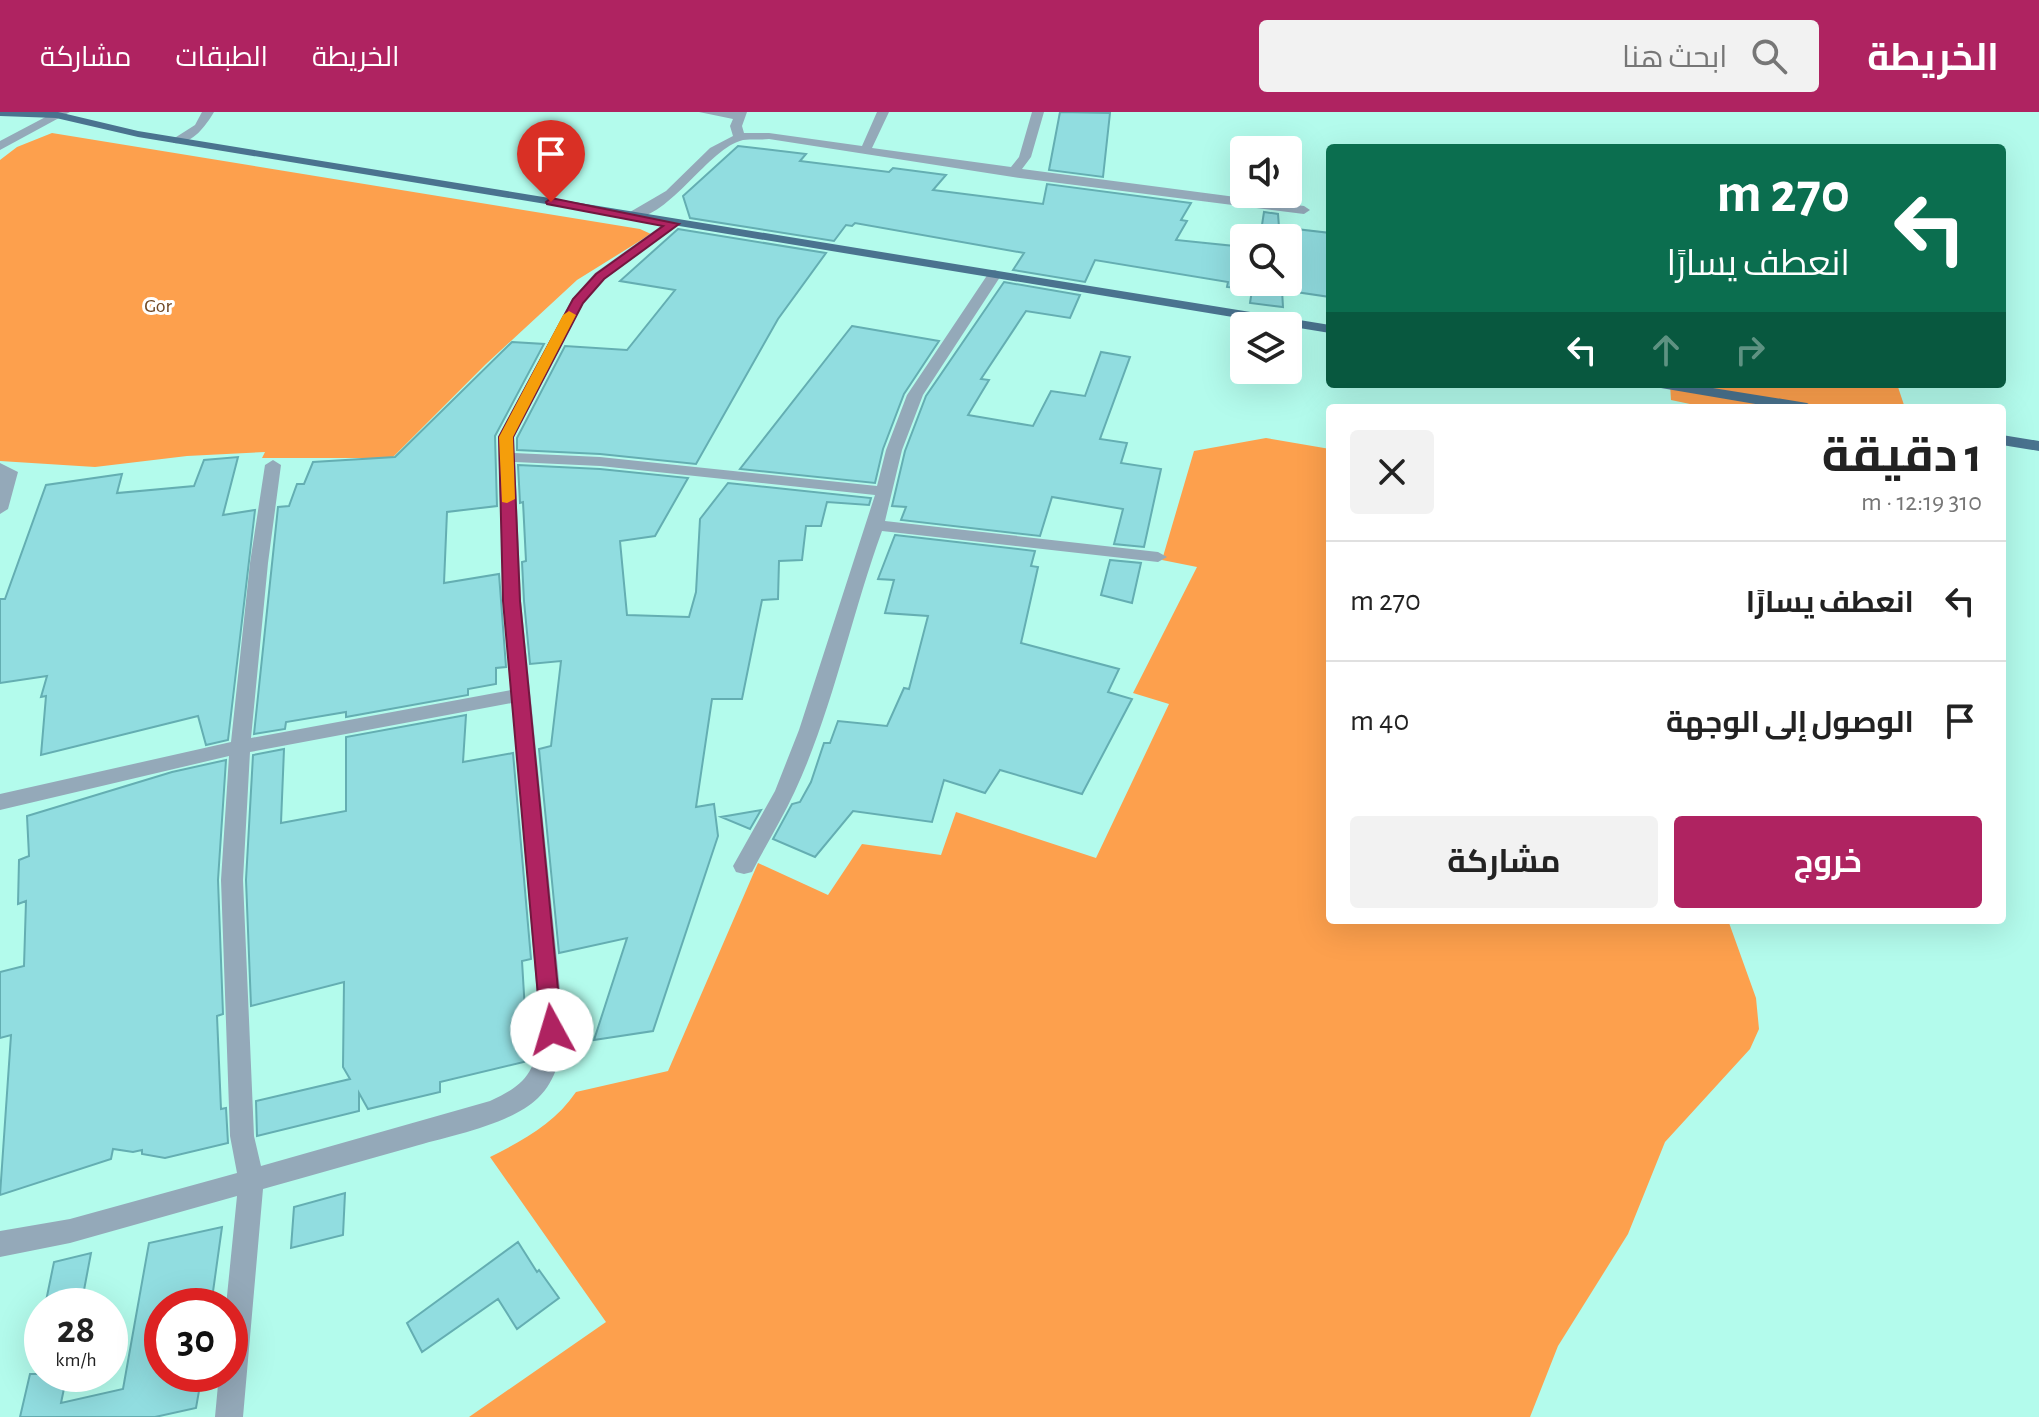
<!DOCTYPE html>
<html lang="ar">
<head>
<meta charset="utf-8">
<style>
  body { margin:0; font-family:"Alegreya Sans",Cairo,sans-serif; background:#f2f2f2; color:#222; direction:rtl; height:100vh; display:flex; flex-direction:column; font-size:30px; white-space:nowrap }
  * { box-sizing:border-box; margin:0 }
  p { font-size:26px; color:#767676 }
  .icon { flex:none; width:44px; height:44px; fill:none; stroke:currentColor; stroke-width:2; stroke-linecap:round; stroke-linejoin:round }
  .map { position:relative; flex:1; overflow:hidden; direction:ltr }
  .side { position:absolute; left:1326px; top:292px; width:680px; height:520px; display:flex; flex-direction:column; background:#fff; border-radius:8px; box-shadow:0 8px 32px #0002; direction:rtl }
  .side>* { flex:none }
  .top-card { position:absolute; left:1326px; top:32px; width:680px; height:244px; border-radius:8px; box-shadow:0 8px 32px #0002; direction:rtl; background:#0b6e4f; color:#fff; overflow:hidden }
  .controls { position:absolute; left:1230px; top:24px; display:grid; gap:16px }
  .controls a { display:grid; place-items:center; width:72px; height:72px; border-radius:8px; background:#fff; box-shadow:0 8px 32px #0002; font-size:40px }
  .speed { position:absolute; left:24px; top:1176px; display:flex; gap:16px; font-size:40px; font-weight:700; text-align:center }
  .speed>* { display:grid; place-content:center; width:104px; height:104px; border-radius:50%; background:#fff; box-shadow:0 8px 32px #0002; line-height:1 }
  .speed small { font-size:20px; font-weight:400 }
  .speed .limit { border:12px solid #d22; background:#fff; color:#111 }
  .pin { position:absolute; display:grid; place-items:center; width:68px; height:68px; color:#fff; margin:-82px -34px; border-radius:50% 50% 50% 0; rotate:-45deg; box-shadow:0 0 8px #0007 }
  .pin .icon { rotate:45deg }
  .me { position:absolute; width:88px; margin:-44px; rotate:354deg; stroke-linejoin:round; filter:drop-shadow(0 0 6px #0008) }
  .turn { display:flex; align-items:center; gap:28px; height:168px; padding:0 24px; font-size:36px }
  .turn .icon { width:104px; height:104px; stroke-width:2.5 }
  .turn b { display:block; font-size:56px; line-height:68px }
  .lanes { display:flex; align-items:center; height:76px; padding:0 24px; background:#0003; justify-content:center; gap:40px; direction:ltr }
  .lanes .off { opacity:.35 }
  .round { display:grid; place-items:center; flex:none; width:84px; height:84px; border-radius:8px; background:#f2f2f2 }
  .overview { display:flex; align-items:center; justify-content:space-between; height:136px; padding:0 24px }
  h1 { font-size:48px; font-weight:700; line-height:60px }
  .primary-button { display:flex; gap:16px; margin-top:auto; padding:16px 24px }
  .primary-button a { flex:1; height:92px; border-radius:8px; background:#af2361; color:#fff; font-size:32px; font-weight:700; line-height:92px; text-align:center }
  .primary-button a+a { background:#f2f2f2; color:#222 }
  ul { padding:0; list-style:none }
  li { display:flex; align-items:center; gap:24px; height:120px; padding:0 24px; border-top:2px solid #e0e0e0 }
  li div { flex:1 }
  li b { display:block; font-size:30px }
  li em { font-style:normal }
  header { display:flex; align-items:center; gap:48px; box-sizing:border-box; height:112px; padding:0 40px; background:#af2361; color:#fff }
  header strong { font-size:38px }
  nav { display:flex; gap:44px; margin-inline-start:auto; font-size:28px }
  .search { width:560px; height:72px; background:#f2f2f2; display:flex; align-items:center; gap:20px; box-sizing:border-box; padding:0 28px; border-radius:8px; color:#767676; font-size:30px }
  .map>svg:first-child { display:block }
  .green { fill:#fda04d }
  .building { fill:#91dde0; stroke:#64aeb2; stroke-width:2 }
  .lines { fill:none; stroke-linecap:round; stroke-linejoin:round }
  .minor { fill:#94a9b9; fill-rule:evenodd }
  .major { fill:#4a738f; fill-rule:evenodd }
  .route { fill:#af2361; stroke:#72173f; stroke-width:2 }
  .slow { fill:#f59e0b }
  .labels { text-anchor:middle; stroke-width:6; stroke-linejoin:round; paint-order:stroke }
  .far-park-label { font-size:20px; fill:#704824; stroke:#fff }
</style>
</head>
<body>
<header>
<strong>الخريطة</strong>
<div class="search"><svg class="icon" aria-label="search" viewBox="0 0 24 24"><circle cx="10" cy="10" r="6"/><path d="M15 15l6 6"/></svg>ابحث هنا</div>
<nav><a>الخريطة</a><a>الطبقات</a><a>مشاركة</a></nav>
</header>
<div class="map">
<svg width="2039" height="1305" viewBox="0 0 2039 1305">
  <rect width="100%" height="100%" fill="#b3fbec"/>
  <path class="green" d="M 52,21 L 640,117 L 651,122 L 577,168 L 486,252 L 392,346 L 262,346 L 265,340 L 187,344 L 95,355 L 0,349 L 0,48 L 17,35 Z
    M 1670,272 L 1897,272 L 1905,296 L 1709,296 L 1671,288 Z
    M 1266,326 L 1330,337 L 1330,808 L 1728,808 L 1756,886 L 1759,917 L 1750,937 L 1665,1030 L 1628,1122 L 1558,1234 L 1530,1305 L 469,1305 L 606,1210 L 490,1045 C 524,1028 555,1011 576,980 L 668,959 L 758,751 L 828,783 L 862,732 L 941,743 L 956,700 L 1096,746 L 1169,592 L 1133,581 L 1197,455 L 1162,448 L 1194,339 Z"/>
  <path class="building" d="M 1060,0 L 1110,1 L 1103,65 L 1049,58 Z
    M 738,34 L 806,42 L 800,49 L 889,60 L 893,56 L 946,63 L 933,78 L 1043,92 L 1047,72 L 1191,91 L 1181,108 L 1187,109 L 1176,128 L 1244,135 L 1244,170 L 1288,170 L 1288,126 L 1254,126 L 1259,113 L 1262,113 L 1264,100 L 1278,102 L 1279,115 L 1330,121 L 1330,185 L 1282,178 L 1283,195 L 1250,191 L 1252,178 L 1227,175 L 1228,170 L 1095,148 L 1085,170 L 1013,158 L 1024,141 L 855,111 L 852,114 L 846,113 L 834,129 L 690,106 L 683,84 Z
    M 678,117 L 826,141 L 778,207 L 696,352 L 600,342 L 517,338 L 517,326 L 565,234 L 627,238 L 675,178 L 620,169 Z
    M 1004,170 L 1080,183 L 1070,206 L 1026,199 L 981,267 L 989,268 L 968,303 L 1033,314 L 1051,279 L 1085,284 L 1101,240 L 1130,245 L 1100,327 L 1127,331 L 1121,351 L 1161,357 L 1144,435 L 1114,432 L 1123,397 L 1052,385 L 1040,424 L 901,408 L 906,395 L 892,394 L 905,339 L 926,284 Z
    M 852,214 L 939,229 L 904,282 L 883,337 L 875,371 L 740,357 Z
    M 512,230 L 544,232 L 495,324 L 497,394 L 447,400 L 444,471 L 499,462 L 506,555 L 496,556 L 496,572 L 468,577 L 468,583 L 346,605 L 346,600 L 286,610 L 285,617 L 254,622 L 278,395 L 289,394 L 297,372 L 304,372 L 313,350 L 395,345 Z
    M 238,345 L 223,403 L 255,398 L 228,628 L 206,633 L 198,604 L 41,643 L 46,584 L 41,585 L 47,564 L 0,571 L 0,487 L 5,487 L 46,373 L 122,362 L 117,381 L 194,374 L 204,348 Z
    M 518,353 L 600,357 L 688,366 L 655,424 L 620,429 L 627,503 L 689,505 L 696,480 L 700,407 L 728,371 L 871,386 L 869,393 L 827,390 L 821,414 L 806,414 L 802,448 L 779,449 L 778,487 L 762,488 L 742,587 L 712,587 L 696,695 L 714,692 L 718,724 L 653,919 L 594,928 L 627,826 L 559,841 L 539,637 L 551,634 L 561,549 L 530,552 L 524,489 L 522,450 L 526,449 L 523,390 L 520,391 Z
    M 895,423 L 1035,439 L 1031,454 L 1038,455 L 1021,531 L 1119,557 L 1108,580 L 1132,587 L 1082,682 L 1000,658 L 985,681 L 944,668 L 932,710 L 853,699 L 815,745 L 773,727 L 792,692 L 800,690 L 811,670 L 824,631 L 830,631 L 838,609 L 887,614 L 904,576 L 909,577 L 928,504 L 885,501 L 894,468 L 878,467 Z
    M 1110,448 L 1141,451 L 1132,491 L 1101,483 Z
    M 466,603 L 463,650 L 513,641 L 531,847 L 522,849 L 528,949 L 440,970 L 440,980 L 368,997 L 359,981 L 359,999 L 257,1024 L 256,989 L 350,967 L 343,955 L 344,870 L 251,894 L 246,768 L 253,643 L 284,637 L 281,711 L 346,699 L 346,625 Z
    M 226,648 L 218,768 L 223,902 L 217,904 L 221,997 L 226,996 L 228,1031 L 165,1046 L 142,1042 L 142,1038 L 133,1040 L 113,1037 L 111,1047 L 0,1083 L 11,923 L 0,926 L 0,860 L 24,854 L 26,789 L 18,792 L 19,748 L 29,744 L 27,704 L 172,660 Z
    M 761,698 L 750,717 L 721,705 Z
    M 345,1081 L 343,1123 L 291,1136 L 294,1095 Z
    M 222,1115 L 211,1194 L 162,1194 L 162,1262 L 202,1262 L 196,1296 L 155,1305 L 20,1305 L 30,1262 L 67,1262 L 61,1291 L 123,1277 L 149,1131 Z
    M 518,1130 L 537,1160 L 539,1158 L 559,1186 L 517,1217 L 498,1187 L 422,1240 L 407,1211 Z
    M 91,1141 L 81,1194 L 45,1194 L 54,1150 Z"/>
  <g class="lines">
    <path class="minor" d="M 55,0 L 70,0 L 0,38 L 0,29 Z
      M 202,0 L 214,0 C 205,15 192,33 173,31 L 173,27 L 195,13 Z
      M 699,0 L 747,0 L 742,14 L 744,21 L 769,21 L 862,34 L 877,0 L 889,0 L 872,36 L 1011,55 L 1019,45 L 1032,0 L 1044,0 L 1031,45 L 1022,57 L 1304,94 L 1310,98 L 1304,102 L 1013,65 L 769,27 C 761,28 751,27 743,28 C 708,36 667,110 630,106 L 630,100 L 666,79 L 710,36 L 733,24 L 730,14 L 733,7 Z
      M 668,109 L 679,112 L 605,167 L 583,192 L 514,325 L 514,341 L 600,345 L 877,374 L 886,338 L 907,283 L 990,159 L 995,158 L 1002,162 L 923,283 L 902,338 L 885,409 L 1158,440 L 1167,445 L 1158,450 L 882,419 C 851,504 833,597 795,679 C 782,707 766,733 752,760 L 744,762 L 736,760 L 733,754 L 775,679 L 799,618 L 875,383 L 600,354 L 515,350 L 521,489 L 564,918 C 561,943 557,968 538,986 C 510,1013 449,1024 412,1035 C 362,1049 313,1063 263,1077 L 243,1305 L 215,1305 L 219,1262 L 230,1262 L 230,1194 L 226,1194 L 237,1084 L 70,1131 L 0,1145 L 0,1119 L 70,1107 L 237,1061 L 230,1024 L 221,768 L 229,644 L 0,698 L 0,682 L 231,630 L 250,451 L 265,353 L 273,348 L 281,353 L 268,451 L 251,626 L 511,578 L 503,489 L 498,325 L 572,187 L 595,161 ZM 512,591 L 540,918 C 536,958 528,972 490,989 L 261,1054 L 254,1024 L 243,768 L 250,640 Z
      M 0,351 L 18,360 L 8,397 L 0,402 Z"/>
    <path class="major" d="M 0,0 L 58,0 L 138,19 L 1330,213 L 1330,221 L 138,25 L 56,6 L 0,4 Z
      M 1654,272 L 1688,272 L 1807,291 L 1815,296 L 1779,296 L 1661,276 Z
      M 2002,323 L 2039,329 L 2039,339 L 2002,333 Z"/>
  </g>
  <path class="route" d="M 551,86 L 679,112 L 604,167 L 583,191 L 513,325 L 520,489 L 562,918 L 559,924 L 552,927 L 544,924 L 541,918 L 503,489 L 499,325 L 573,187 L 596,162 L 663,114 L 547,92 L 546,90 Z"/>
  <path class="slow" d="M 569,199 L 576,203 L 513,325 L 515,387 L 507,391 L 502,390 L 499,325 L 563,203 Z"/>
  <g class="labels">
    <g class="far-park-label">
      <text x="158" y="200">Gor</text>
    </g>
  </g>
</svg>
<div class="controls">
<a><svg class="icon" aria-label="sound" viewBox="0 0 24 24"><path d="M4 9h4l5-4v14l-5-4H4zM17 9q2 3 0 6"/></svg></a>
<a><svg class="icon" aria-label="search" viewBox="0 0 24 24"><circle cx="10" cy="10" r="6"/><path d="M15 15l6 6"/></svg></a>
<a><svg class="icon" aria-label="layers" viewBox="0 0 24 24"><path d="M12 4l9 5-9 5-9-5zM3 14l9 5 9-5"/></svg></a>
</div>
<div class="speed"><div>28<small>km/h</small></div><div class="limit">30</div></div>
<div class="pin" style="left:551px;top:90px;background:#d93025"><svg class="icon" aria-label="arrive" viewBox="0 0 24 24"><path d="M6 21V4h12l-3 4 3 4H6"/></svg></div>
<svg class="me" style="left:552px;top:918px" viewBox="-20 -20 40 40"><circle r="19" fill="#fff"/><path d="M0-13L10 11 0 6-10 11z" fill="#af2361"/></svg>
<div class="top-card">
<div class="turn"><svg class="icon" aria-label="left" viewBox="0 0 24 24"><path d="M17 20v-9H6M10 6l-5 5 5 5"/></svg><div><b>270 m</b>انعطف يسارًا</div></div>
<div class="lanes"><svg class="icon" aria-label="left" viewBox="0 0 24 24"><path d="M17 20v-9H6M10 6l-5 5 5 5"/></svg><svg class="icon off" aria-label="ahead" viewBox="0 0 24 24"><path d="M12 20V5M6 11l6-6 6 6"/></svg><svg class="icon off" aria-label="right" viewBox="0 0 24 24"><path d="M7 20v-9h11M14 6l5 5-5 5"/></svg></div>
</div>
<section class="side">
<div class="overview"><div><h1>1 دقيقة</h1><p>310 m · 12:19</p></div><a class="round"><svg class="icon" aria-label="close" viewBox="0 0 24 24"><path d="M6 6l12 12M18 6L6 18"/></svg></a></div>
<ul>
<li><svg class="icon" aria-label="left" viewBox="0 0 24 24"><path d="M17 20v-9H6M10 6l-5 5 5 5"/></svg><div><b>انعطف يسارًا</b></div><em>270 m</em></li>
<li><svg class="icon" aria-label="arrive" viewBox="0 0 24 24"><path d="M6 21V4h12l-3 4 3 4H6"/></svg><div><b>الوصول إلى الوجهة</b></div><em>40 m</em></li>
</ul>
<div class="primary-button"><a>خروج</a><a>مشاركة</a></div>
</section>
</div>
</body>
</html>
